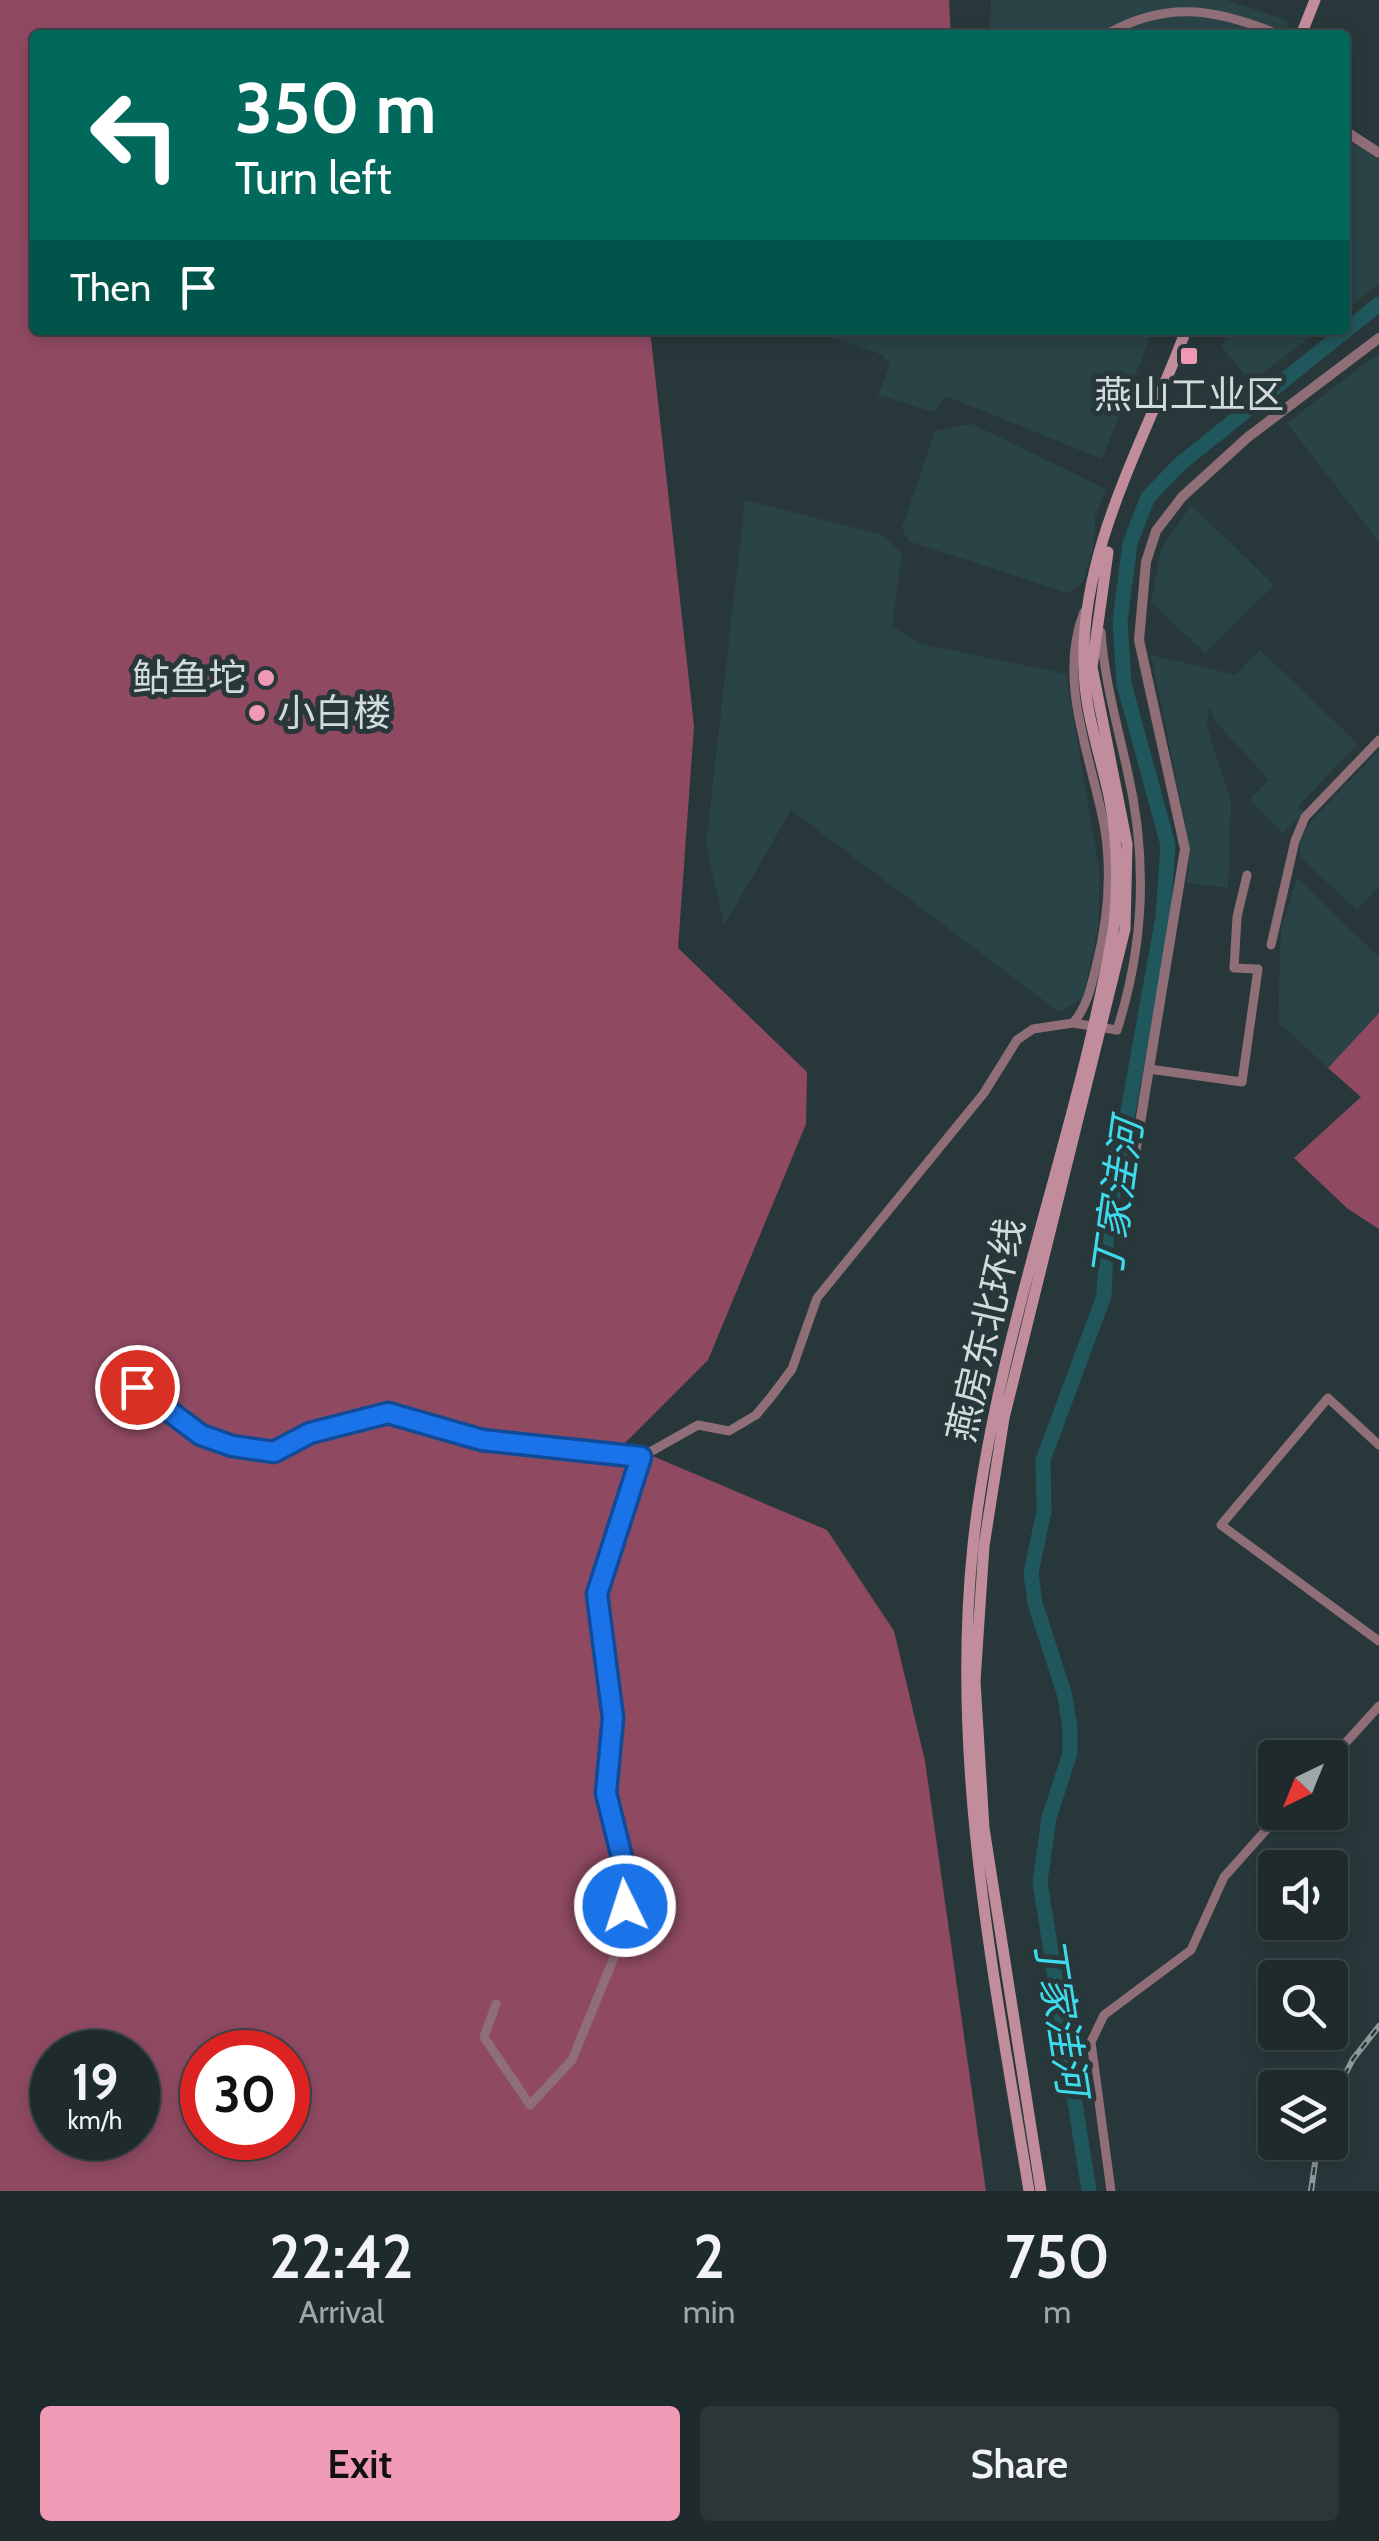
<!DOCTYPE html>
<html lang="en">
<head>
<meta charset="utf-8">
<style>
  body { margin:0; font-family:Cabin,"Noto Sans SC",sans-serif; background:#2b3638; color:#f1f3f6; height:100vh; display:flex; flex-direction:column; font-size:38px; white-space:nowrap }
  * { box-sizing:border-box; margin:0 }
  p { font-size:32px; color:#a1a7a9 }
  .icon { flex:none; width:55px; height:55px; fill:none; stroke:currentColor; stroke-width:2; stroke-linecap:round; stroke-linejoin:round }
  .map { position:relative; height:2191px; overflow:hidden }
  .panel { display:flex; flex-direction:column; background:#1e2a2c; flex:1 }
  .panel>* { flex:none }
  .banner { position:absolute; left:30px; top:30px; width:1320px; height:305px; border-radius:10px; box-shadow:0 5px 15px #0003,0 0 0 2px #3c4648; background:#00695c; color:#fff; overflow:hidden }
  .needle { width:65px; rotate:223deg }
  .controls { position:absolute; left:1258px; top:1740px; display:grid; gap:20px }
  .controls a { display:grid; place-items:center; width:90px; height:90px; border-radius:10px; background:#1e2a2c; box-shadow:0 5px 15px #0003,0 0 0 2px #3c4648; font-size:50px }
  .speed { position:absolute; left:30px; top:2030px; display:flex; gap:20px; font-size:50px; font-weight:700; text-align:center }
  .speed>* { display:grid; place-content:center; width:130px; height:130px; border-radius:50%; background:#1e2a2c; box-shadow:0 5px 15px #0003,0 0 0 2px #3c4648; line-height:1 }
  .speed small { font-size:25px; font-weight:400 }
  .speed .limit { border:15px solid #d22; background:#fff; color:#111 }
  .pin { position:absolute; display:grid; place-items:center; width:85px; height:85px; color:#fff; margin:-42px; border:5px solid #fff; border-radius:50%; box-shadow:0 2px 10px #0007 }
  .me { position:absolute; width:110px; margin:-55px; rotate:356deg; stroke-linejoin:round; filter:drop-shadow(0 0 8px #0008) }
  .turn { display:flex; align-items:center; gap:35px; height:210px; padding:0 40px; font-size:45px }
  .turn .icon { width:130px; height:130px; stroke-width:2.5 }
  .turn b { display:block; font-size:70px; line-height:85px }
  .then { display:flex; align-items:center; height:95px; padding:0 40px; background:#0003; gap:20px; font-size:38px }
  .eta { display:flex; justify-content:space-evenly; align-items:center; height:170px; text-align:center }
  .eta b { font-size:60px; font-weight:600; line-height:70px }
  .button { display:flex; gap:20px; margin-top:auto; padding:20px 40px }
  .button a { flex:1; height:115px; border-radius:10px; background:#f09ab6; color:#111; font-size:40px; font-weight:600; line-height:115px; text-align:center }
  .button a+a { background:#2b3638; color:#f1f3f6 }
  .map>svg:first-child { display:block }
  .built { fill:#2a4346 }
  .forest { fill:#8f4a62; fill-rule:evenodd }
  .lines { fill:none; stroke-linecap:round; stroke-linejoin:round }
  .river { stroke:#1f575d; stroke-width:15 }
  .minor { stroke:#8f6e78; stroke-width:9 }
  .tertiary { stroke:#8f6e78; stroke-width:10 }
  .secondary { stroke:#c18d9d; stroke-width:11 }
  .rail-casing { stroke:#8c989a; stroke-width:6 }
  .rail { stroke:#28383a; stroke-width:2.5; stroke-dasharray:8; stroke-linecap:butt }
  .route-casing { stroke:#114b97; stroke-width:25 }
  .route { stroke:#1a73e8; stroke-width:18 }
  .poi-dot { fill:#f09ab6; stroke:#28383a; stroke-width:4 }
  .labels { text-anchor:middle; stroke-width:10; stroke-linejoin:round; paint-order:stroke }
  .poi-label { font-size:38px; fill:#d1dbdc; stroke:#28383a }
  .street-label { font-size:38px; fill:#d1dbdc; stroke:#28383a }
  .water-label { font-size:40px; font-style:italic; fill:#3ddbeb; stroke:#28383a }
</style>
</head>
<body>
<div class="map">
<svg width="1379" height="2191" viewBox="0 0 1379 2191">
  <rect width="100%" height="100%" fill="#28383a"/>
  <path class="built" d="M 991,0 L 1226,0 L 1289,21 L 1284,35 L 989,35 Z
    M 1345,138 L 1379,160 L 1379,284 L 1345,310 Z
    M 810,330 L 1153,330 L 1102,459 L 946,396 L 934,412 L 878,395 L 890,365 L 883,355 Z
    M 1231,330 L 1319,330 L 1251,382 L 1221,346 Z
    M 1379,353 L 1379,542 L 1287,423 Z
    M 972,424 L 1106,489 L 1095,516 L 1094,545 L 1083,582 L 1068,593 L 908,541 L 902,528 L 935,431 Z
    M 745,500 L 882,535 L 902,553 L 892,627 L 922,644 L 1066,674 L 1099,870 L 1099,924 L 1083,998 L 1059,1012 L 791,810 L 724,926 L 706,844 Z
    M 1191,505 L 1274,585 L 1205,653 L 1151,602 L 1161,549 Z
    M 1260,650 L 1358,744 L 1298,806 L 1305,812 L 1283,833 L 1249,800 L 1269,780 L 1215,721 L 1209,706 L 1207,726 L 1231,803 L 1228,888 L 1187,883 L 1190,847 L 1151,655 L 1236,675 Z
    M 1379,750 L 1379,886 L 1357,910 L 1300,857 L 1300,840 L 1311,821 Z
    M 1297,878 L 1379,957 L 1379,1013 L 1328,1068 L 1278,1022 L 1281,928 Z"/>
  <path class="forest" d="M 0,0 L 949,0 L 951,35 L 35,35 L 35,330 L 650,330 L 694,726 L 678,948 L 807,1072 L 806,1124 L 708,1360 L 624,1444 L 827,1530 L 894,1631 L 925,1761 L 986,2191 L 0,2191 ZM 52,2052 L 138,2052 L 138,2138 L 52,2138 ZM 202,2052 L 288,2052 L 288,2138 L 202,2138 Z
    M 1379,1013 L 1379,1229 L 1348,1209 L 1294,1158 L 1361,1097 L 1328,1068 Z"/>
  <g class="lines">
    <path class="river" d="M 1089,2191 L 1040,1882 L 1049,1818 L 1070,1753 L 1070,1729 L 1065,1696 L 1035,1603 L 1031,1573 L 1044,1511 L 1043,1460 L 1104,1296 L 1107,1228 L 1163,917 L 1168,845 L 1124,684 L 1120,621 L 1130,543 L 1148,497 L 1180,464 L 1379,304"/>
    <path class="minor" d="M 1105,35 C 1166,0 1215,8 1280,35
      M 1271,945 L 1295,841 L 1305,817 L 1379,740
      M 1073,1023 C 1087,1007 1091,987 1096,967 C 1107,924 1112,875 1105,830 C 1093,761 1056,682 1084,612
      M 1149,1069 L 1242,1082 L 1258,969 L 1234,968 L 1237,917 L 1247,875
      M 137,1387 L 201,1435 L 229,1446 L 274,1451 L 311,1433 L 388,1413 L 482,1439 L 641,1457
      M 1379,1445 L 1328,1398 L 1221,1525 L 1379,1641
      M 1330,1760 L 1379,1706
      M 496,2004 L 484,2037 L 530,2105 L 572,2060 L 624,1933 L 626,1874 L 606,1793 L 613,1718 L 597,1594 L 641,1457 L 698,1425 L 729,1431 L 756,1415 L 771,1397 L 792,1369 L 817,1298 L 984,1093 L 1017,1040 L 1033,1029 L 1073,1023 L 1117,1030 C 1145,943 1148,858 1127,769 C 1117,724 1104,678 1101,632
      M 1111,2191 L 1091,2042 L 1104,2015 L 1191,1950 L 1224,1877 L 1282,1812"/>
    <path class="tertiary" d="M 1345,131 L 1379,153
      M 1131,1178 L 1185,849 L 1139,640 L 1146,562 L 1156,531 L 1182,497 L 1248,437 L 1379,338"/>
    <path class="secondary" d="M 1301,35 L 1315,0
      M 1029,2191 C 994,1976 950,1763 973,1545 C 996,1333 1079,1133 1114,925 C 1118,881 1118,838 1109,796 C 1100,754 1085,712 1084,669 C 1079,549 1146,439 1186,330
      M 1041,2191 L 984,1828 L 975,1681 L 984,1546 L 1004,1418 L 1125,929 L 1127,844 L 1092,667 L 1108,552"/>
    <defs>
      <path id="rail" d="M 1330,2104 L 1353,2059 L 1379,2026
        M 1311,2191 L 1318,2142"/>
    </defs>
    <use href="#rail" class="rail-casing"/>
    <use href="#rail" class="rail"/>
  </g>
  <g class="lines">
    <defs>
      <path id="route" d="M 137,1387 L 201,1435 L 232,1446 L 274,1452 L 310,1433 L 388,1413 L 482,1440 L 641,1457 L 597,1594 L 613,1718 L 606,1793 L 626,1874 L 625,1906"/>
    </defs>
    <use href="#route" class="route-casing"/>
    <use href="#route" class="route"/>
  </g>
  <g class="poi-dot">
    <rect x="1179" y="346" width="20" height="20" rx="5"/>
    <circle cx="266" cy="678" r="10"/>
    <circle cx="257" cy="713" r="10"/>
  </g>
  <g class="labels">
    <g class="poi-label">
      <text x="1189" y="408">燕山工业区</text>
      <text x="246" y="691" text-anchor="end">鲇鱼坨</text>
      <text x="277" y="726" text-anchor="start">小白楼</text>
    </g>
    <g class="street-label">
      <text transform="translate(986 1330) rotate(-77)" y="13">燕房东北环线</text>
    </g>
    <g class="water-label">
      <text transform="translate(1117 1199) rotate(-82)" y="14">丁家洼河</text>
      <text transform="translate(1061 2016) rotate(81)" y="14">丁家洼河</text>
    </g>
  </g>
</svg>
<div class="controls">
<a><svg class="needle" viewBox="-14 -14 28 28"><path d="M0-13l5 13h-10z" fill="#e53935"/><path d="M0 13l5-13h-10z" fill="#a1a7a9"/></svg></a>
<a><svg class="icon" aria-label="sound" viewBox="0 0 24 24"><path d="M4 9h4l5-4v14l-5-4H4zM17 9q2 3 0 6"/></svg></a>
<a><svg class="icon" aria-label="search" viewBox="0 0 24 24"><circle cx="10" cy="10" r="6"/><path d="M15 15l6 6"/></svg></a>
<a><svg class="icon" aria-label="layers" viewBox="0 0 24 24"><path d="M12 4l9 5-9 5-9-5zM3 14l9 5 9-5"/></svg></a>
</div>
<div class="speed"><div>19<small>km/h</small></div><div class="limit">30</div></div>
<div class="pin" style="left:137px;top:1387px;background:#d93025"><svg class="icon" aria-label="arrive" viewBox="0 0 24 24"><path d="M6 21V4h12l-3 4 3 4H6"/></svg></div>
<svg class="me" style="left:625px;top:1906px" viewBox="-20 -20 40 40"><circle r="17" fill="#1a73e8" stroke="#fff" stroke-width="3"/><path d="M0-11L8 9 0 5-8 9z" fill="#fff"/></svg>
<div class="banner">
<div class="turn"><svg class="icon" aria-label="left" viewBox="0 0 24 24"><path d="M17 20v-9H6M10 6l-5 5 5 5"/></svg><div><b>350 m</b>Turn left</div></div>
<div class="then">Then<svg class="icon" aria-label="arrive" viewBox="0 0 24 24"><path d="M6 21V4h12l-3 4 3 4H6"/></svg></div>
</div>
</div>
<section class="panel">
<div class="eta">
<div><b>22:42</b><p>Arrival</p></div>
<div><b>2</b><p>min</p></div>
<div><b>750</b><p>m</p></div>
</div>
<div class="button"><a>Exit</a><a>Share</a></div>
</section>
</body>
</html>
